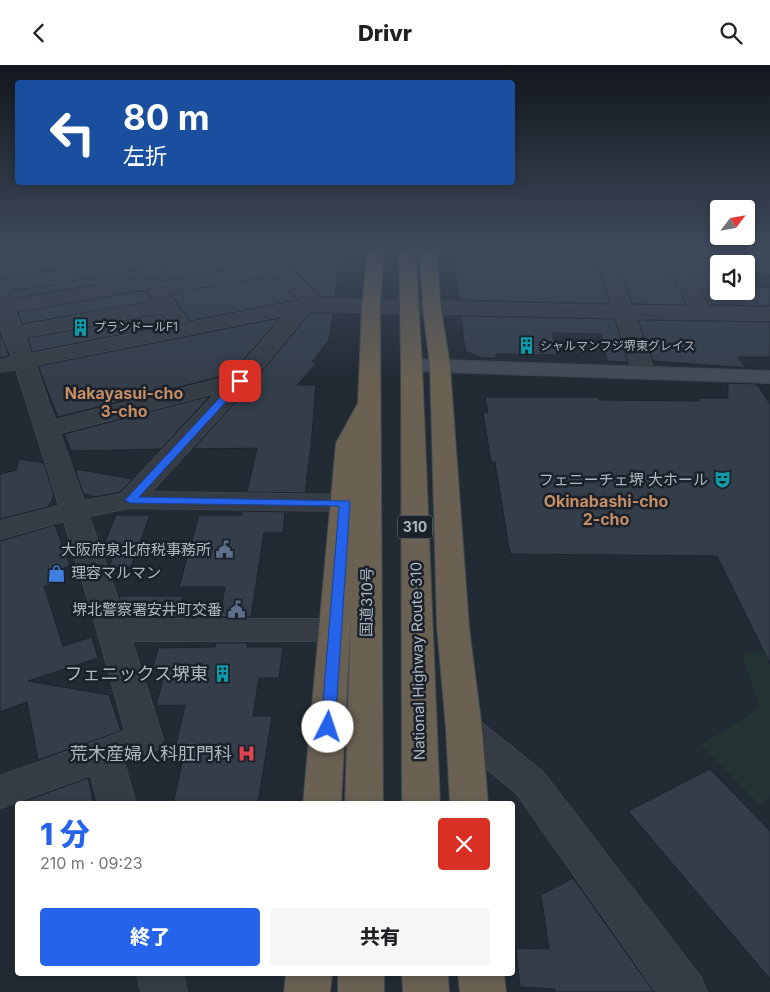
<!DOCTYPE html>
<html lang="ja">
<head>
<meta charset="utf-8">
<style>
  body { margin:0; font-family:Inter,"Noto Sans JP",sans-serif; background:#f6f6f6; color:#202124; height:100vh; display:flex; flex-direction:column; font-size:19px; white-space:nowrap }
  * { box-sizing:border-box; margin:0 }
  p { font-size:16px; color:#757577 }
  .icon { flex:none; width:28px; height:28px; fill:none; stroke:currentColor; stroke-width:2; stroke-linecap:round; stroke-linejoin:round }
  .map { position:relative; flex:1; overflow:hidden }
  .drawer { position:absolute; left:15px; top:736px; width:500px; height:175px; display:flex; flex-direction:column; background:#fff; border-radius:5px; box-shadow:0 2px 8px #0003 }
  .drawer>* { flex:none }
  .top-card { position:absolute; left:15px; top:15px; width:500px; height:105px; border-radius:5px; box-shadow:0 2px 8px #0003; background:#1a4fa0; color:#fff; overflow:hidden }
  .needle { width:32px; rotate:59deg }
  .controls { position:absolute; left:710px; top:135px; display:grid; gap:10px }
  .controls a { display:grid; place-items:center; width:45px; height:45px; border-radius:5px; background:#fff; box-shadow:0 2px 8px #0003; font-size:25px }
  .pin { position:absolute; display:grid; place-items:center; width:42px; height:42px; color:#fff; margin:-21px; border-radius:10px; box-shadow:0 2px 8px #0006 }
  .me { position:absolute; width:55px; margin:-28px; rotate:4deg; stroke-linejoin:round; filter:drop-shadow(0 0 4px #0008) }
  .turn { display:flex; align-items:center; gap:18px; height:105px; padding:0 25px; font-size:22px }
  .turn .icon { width:65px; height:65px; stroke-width:2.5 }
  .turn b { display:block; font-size:35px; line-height:42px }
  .round { display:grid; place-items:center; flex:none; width:52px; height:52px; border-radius:5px; background:#f6f6f6 }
  .headline { display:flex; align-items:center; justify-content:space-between; height:85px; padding:0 25px }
  h1 { font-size:30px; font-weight:800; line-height:38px; color:#2563eb }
  .button { display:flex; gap:10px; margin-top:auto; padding:10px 25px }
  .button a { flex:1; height:58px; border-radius:5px; background:#2563eb; color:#fff; font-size:20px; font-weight:800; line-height:58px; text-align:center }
  .button a+a { background:#f6f6f6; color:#202124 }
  header { display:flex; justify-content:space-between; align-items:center; height:65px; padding:0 25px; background:#fff; font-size:22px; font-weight:800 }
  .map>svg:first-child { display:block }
  .green { fill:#243435 }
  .building { fill:#343e4b; stroke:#1c232c }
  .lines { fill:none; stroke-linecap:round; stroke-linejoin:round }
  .street-casing { stroke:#3e454f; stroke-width:2 }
  .secondary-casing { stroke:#3e454f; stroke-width:2 }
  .highway-casing { stroke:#3f4750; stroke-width:2 }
  .street { fill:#353c45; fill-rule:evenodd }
  .secondary { fill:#434b58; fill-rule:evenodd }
  .highway { fill:#6a6153; fill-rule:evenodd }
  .route { fill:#2563eb; stroke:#184099 }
  .labels { text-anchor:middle; stroke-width:5; stroke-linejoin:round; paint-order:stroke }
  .far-poi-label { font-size:12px; fill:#afb7c2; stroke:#1a212a; text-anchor:start }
  .shield { fill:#1a212a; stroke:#828a94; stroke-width:1 }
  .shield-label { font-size:14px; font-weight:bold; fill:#afb7c2 }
  .poi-label { font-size:15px; fill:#afb7c2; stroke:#1a212a; text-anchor:end }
  .street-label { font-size:15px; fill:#afb7c2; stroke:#1a212a }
  .neighbourhood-label { font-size:16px; font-weight:bold; fill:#c78d65; stroke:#1a212a }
  .near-poi-label { font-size:18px; fill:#afb7c2; stroke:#1a212a; text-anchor:end }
</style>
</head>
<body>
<header><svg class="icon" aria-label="back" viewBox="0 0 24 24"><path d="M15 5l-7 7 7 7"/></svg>Drivr<svg class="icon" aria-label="search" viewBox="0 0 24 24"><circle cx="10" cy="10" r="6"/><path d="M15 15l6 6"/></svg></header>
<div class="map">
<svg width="770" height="927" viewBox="0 0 770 927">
  <rect width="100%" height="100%" fill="#222a34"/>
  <path class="green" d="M 770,586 L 770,731 L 760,740 L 701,680 L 760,643 L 742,589 Z"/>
  <path class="building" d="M 41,184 L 81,184 L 82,193 L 136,184 L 174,184 L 0,214 L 0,196 L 37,189 Z
    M 230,184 L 252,184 L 264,199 L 160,216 L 153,213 L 140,212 L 12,234 L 8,227 L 220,191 L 227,189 Z
    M 275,184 L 341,186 L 335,232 L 320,232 Z
    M 452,184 L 593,184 L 610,239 L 459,235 Z
    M 613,184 L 658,184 L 687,240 L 632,239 Z
    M 678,184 L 686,184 L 690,189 L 726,199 L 719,199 L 719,226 L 746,226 L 746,223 L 770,223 L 770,241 L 709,240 Z
    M 726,184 L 770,184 L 770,194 L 768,196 Z
    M 275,211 L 297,235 L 190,256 L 170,228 Z
    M 140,226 L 147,227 L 153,236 L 22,259 L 18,247 Z
    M 310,248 L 333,248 L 329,275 L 312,297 L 317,298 L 297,320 L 316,320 L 311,381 L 305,428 L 247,427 L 257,383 L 193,384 L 249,322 Z
    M 161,249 L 169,260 L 32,287 L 28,273 Z
    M 461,251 L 615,254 L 628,297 L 607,296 L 601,269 L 552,268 L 558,290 L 496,289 L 496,293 L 482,293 L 465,286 Z
    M 280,253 L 231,309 L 58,352 L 38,301 Z
    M 638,255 L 770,257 L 770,292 L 738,292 L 746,303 L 653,296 Z
    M 0,267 L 9,291 L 0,293 Z
    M 728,318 L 757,319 L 770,339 L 770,599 L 717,491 L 510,489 L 495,397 L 491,397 L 483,347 L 488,347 L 485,332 L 598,332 L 599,335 L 699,336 L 697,333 L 728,333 Z
    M 210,331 L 161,384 L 71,386 L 64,369 Z
    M 19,394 L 44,398 L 54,431 L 48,442 L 0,454 L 0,409 L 16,405 Z
    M 75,404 L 133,414 L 120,427 L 95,432 L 83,428 Z
    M 243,446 L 285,447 L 283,468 L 264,468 L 251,552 L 220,552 L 225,522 L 179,522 L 199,450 L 242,450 Z
    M 116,450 L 150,450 L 131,502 L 109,503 L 114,488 L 105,491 L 102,484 Z
    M 55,460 L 70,501 L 48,508 L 52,519 L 44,521 L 63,581 L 92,572 L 98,593 L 28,616 L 109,630 L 121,666 L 38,695 L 27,637 L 0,647 L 0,476 Z
    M 119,531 L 183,531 L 177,552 L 131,552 L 124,545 Z
    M 216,578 L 247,578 L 247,582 L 283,582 L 279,613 L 259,613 L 253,651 L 272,651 L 258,739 L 173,739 L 183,694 L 180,694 L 182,684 L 175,684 L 185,640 L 156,641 L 165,606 L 152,606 L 158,583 L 215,582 Z
    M 710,704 L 770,766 L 770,914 L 628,746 Z
    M 88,713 L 94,739 L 17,739 Z
    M 573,813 L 654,927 L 555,927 L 555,924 L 520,922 L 516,883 L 549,884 L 541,830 Z"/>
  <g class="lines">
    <defs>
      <path id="street" d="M 0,184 L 39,184 L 37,187 L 0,194 Z
        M 188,184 L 228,184 L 226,187 L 220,189 L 2,226 L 6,227 L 11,236 L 140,214 L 153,215 L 160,218 L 268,200 L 254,184 L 272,184 L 319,234 L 613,241 L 595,184 L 611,184 L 631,241 L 690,242 L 660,184 L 676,184 L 708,242 L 770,243 L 770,255 L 635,253 L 655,307 L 651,311 L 644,313 L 637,311 L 633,307 L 616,252 L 309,246 L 248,321 L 151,427 L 345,430 L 354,432 L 358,438 L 354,444 L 345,446 L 130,443 L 89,451 L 125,554 L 336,554 L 347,557 L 352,565 L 347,573 L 336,576 L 132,576 L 163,674 L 158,684 L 124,697 L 136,739 L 98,739 L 91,710 L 0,743 L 0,711 L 125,666 L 95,558 L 64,456 L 0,474 L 0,456 L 59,441 L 16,304 L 0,307 L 0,295 L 12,292 L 2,268 L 0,257 L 0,216 ZM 276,209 L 301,236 L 189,258 L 167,227 ZM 140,224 L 148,225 L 156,237 L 21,261 L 15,246 ZM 162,247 L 172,261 L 31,289 L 25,272 ZM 285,250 L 232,311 L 55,355 L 36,300 ZM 216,328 L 121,429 L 84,436 L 60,368 Z
        M 688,184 L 717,184 L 770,198 L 770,208 L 746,202 L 746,199 L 734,199 L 690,187 Z
        M 464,650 L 477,654 L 543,707 L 700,911 L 707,927 L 656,927 L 517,729 L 451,674 L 446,664 L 451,654 Z
        M 137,909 L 183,909 L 187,927 L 141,927 Z"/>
      <path id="secondary" d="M 413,294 L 770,306 L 770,318 L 413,306 L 406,304 L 403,300 L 406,296 Z"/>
      <path id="highway" d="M 368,184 L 384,184 L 380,240 L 383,739 L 345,739 L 351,548 L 341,739 L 303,739 L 336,378 L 358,338 L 362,240 Z
        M 399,184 L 415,184 L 422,299 L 440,739 L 402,739 L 401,299 Z
        M 420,184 L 436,184 L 441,244 L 450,301 L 469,562 L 482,664 L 488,739 L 450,739 L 446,664 L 437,562 L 430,301 L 423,244 Z
        M 286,909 L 332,909 L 330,927 L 284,927 Z
        M 338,909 L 384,909 L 384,927 L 338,927 Z
        M 402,909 L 448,909 L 449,927 L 403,927 Z
        M 458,909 L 504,909 L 506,927 L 460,927 Z"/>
    </defs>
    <use href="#street" class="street-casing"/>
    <use href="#secondary" class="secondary-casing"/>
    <use href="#highway" class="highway-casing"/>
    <use href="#street" class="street"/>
    <use href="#secondary" class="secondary"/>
    <use href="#highway" class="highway"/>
  </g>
  <linearGradient id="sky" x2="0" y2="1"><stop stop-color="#13171d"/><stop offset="0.59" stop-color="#3e4a5c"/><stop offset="1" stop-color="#3e4a5c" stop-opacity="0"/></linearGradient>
  <rect width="770" height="314" fill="url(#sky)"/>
  <path class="route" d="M 240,313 L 244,316 L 243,318 L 139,432 L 349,436 L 350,438 L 335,662 L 333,666 L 328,667 L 323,666 L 321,662 L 339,441 L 130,438 L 125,435 L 237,314 Z"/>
  <defs>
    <symbol id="building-bare" viewBox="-9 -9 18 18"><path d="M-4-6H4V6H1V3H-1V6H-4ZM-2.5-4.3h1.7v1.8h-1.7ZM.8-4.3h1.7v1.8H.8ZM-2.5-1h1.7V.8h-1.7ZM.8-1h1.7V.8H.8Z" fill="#0f9aa8" stroke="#1a212a" stroke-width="2.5" paint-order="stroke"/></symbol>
    <symbol id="theatre-bare" viewBox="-9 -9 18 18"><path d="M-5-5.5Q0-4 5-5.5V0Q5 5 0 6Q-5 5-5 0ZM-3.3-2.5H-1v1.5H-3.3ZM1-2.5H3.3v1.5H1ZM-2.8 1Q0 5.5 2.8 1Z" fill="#0f9aa8" stroke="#1a212a" stroke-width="2.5" paint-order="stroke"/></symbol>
    <symbol id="civic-bare" viewBox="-9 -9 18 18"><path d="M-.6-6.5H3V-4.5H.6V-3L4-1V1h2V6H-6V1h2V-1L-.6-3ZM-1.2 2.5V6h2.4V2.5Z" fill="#5c6f8a" stroke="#1a212a" stroke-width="2.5" paint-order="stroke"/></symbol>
    <symbol id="shop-bare" viewBox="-9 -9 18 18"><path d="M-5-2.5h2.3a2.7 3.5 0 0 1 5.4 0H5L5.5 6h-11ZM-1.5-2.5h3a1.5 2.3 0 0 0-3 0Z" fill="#3f7fe0" stroke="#1a212a" stroke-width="2.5" paint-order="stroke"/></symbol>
    <symbol id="hospital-bare" viewBox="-9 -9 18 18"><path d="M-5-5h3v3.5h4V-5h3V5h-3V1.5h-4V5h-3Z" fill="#e0444e" stroke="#1a212a" stroke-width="2.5" paint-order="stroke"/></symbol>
  </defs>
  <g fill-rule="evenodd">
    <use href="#building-bare" x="68" y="250" width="25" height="25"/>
    <use href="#building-bare" x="514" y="268" width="25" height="25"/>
    <use href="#theatre-bare" x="710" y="402" width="25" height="25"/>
    <use href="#civic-bare" x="212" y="472" width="25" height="25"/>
    <use href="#shop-bare" x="44" y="496" width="25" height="25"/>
    <use href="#civic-bare" x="224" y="532" width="25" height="25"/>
    <use href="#building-bare" x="210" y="596" width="25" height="25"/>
    <use href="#hospital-bare" x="234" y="676" width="25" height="25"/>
  </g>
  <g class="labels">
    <g class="far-poi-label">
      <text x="94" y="266">プランドールF1</text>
      <text x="540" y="285">シャルマンフジ堺東グレイス</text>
    </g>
    <rect class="shield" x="397.5" y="450.5" width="35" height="23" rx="4"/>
    <g class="shield-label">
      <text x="415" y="467">310</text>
    </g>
    <g class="poi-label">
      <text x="708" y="420">フェニーチェ堺 大ホール</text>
      <text x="211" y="490">大阪府泉北府税事務所</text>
      <text x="71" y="513" text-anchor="start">理容マルマン</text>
      <text x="222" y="550">堺北警察署安井町交番</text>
    </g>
    <g class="street-label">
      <text transform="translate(367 537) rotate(-89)" y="5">国道310号</text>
      <text transform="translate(418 596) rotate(-91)" y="5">National Highway Route 310</text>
    </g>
    <g class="neighbourhood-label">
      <text x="124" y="334">Nakayasui-cho<tspan x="124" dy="18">3-cho</tspan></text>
      <text x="606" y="442">Okinabashi-cho<tspan x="606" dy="18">2-cho</tspan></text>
    </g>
    <g class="near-poi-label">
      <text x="208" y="615">フェニックス堺東</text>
      <text x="232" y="695">荒木産婦人科肛門科</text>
    </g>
  </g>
</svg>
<div class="controls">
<a><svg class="needle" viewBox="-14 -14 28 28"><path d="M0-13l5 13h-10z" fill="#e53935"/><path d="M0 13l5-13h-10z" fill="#757577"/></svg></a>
<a><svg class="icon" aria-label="sound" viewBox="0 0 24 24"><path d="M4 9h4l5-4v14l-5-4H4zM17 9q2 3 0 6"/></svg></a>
</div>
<div class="pin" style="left:240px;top:316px;background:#d93025"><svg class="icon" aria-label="arrive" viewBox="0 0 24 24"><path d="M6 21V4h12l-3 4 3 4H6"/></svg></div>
<svg class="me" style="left:328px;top:662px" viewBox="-20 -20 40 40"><circle r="19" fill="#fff"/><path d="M0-13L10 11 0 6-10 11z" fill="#2563eb"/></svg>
<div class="top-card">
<div class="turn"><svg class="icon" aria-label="left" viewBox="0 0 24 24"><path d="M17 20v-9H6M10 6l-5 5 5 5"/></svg><div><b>80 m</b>左折</div></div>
</div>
<section class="drawer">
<div class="headline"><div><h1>1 分</h1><p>210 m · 09:23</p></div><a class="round" style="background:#d93025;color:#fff"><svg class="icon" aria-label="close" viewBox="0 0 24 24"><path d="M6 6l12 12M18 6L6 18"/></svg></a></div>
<div class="button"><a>終了</a><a>共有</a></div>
</section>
</div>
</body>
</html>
